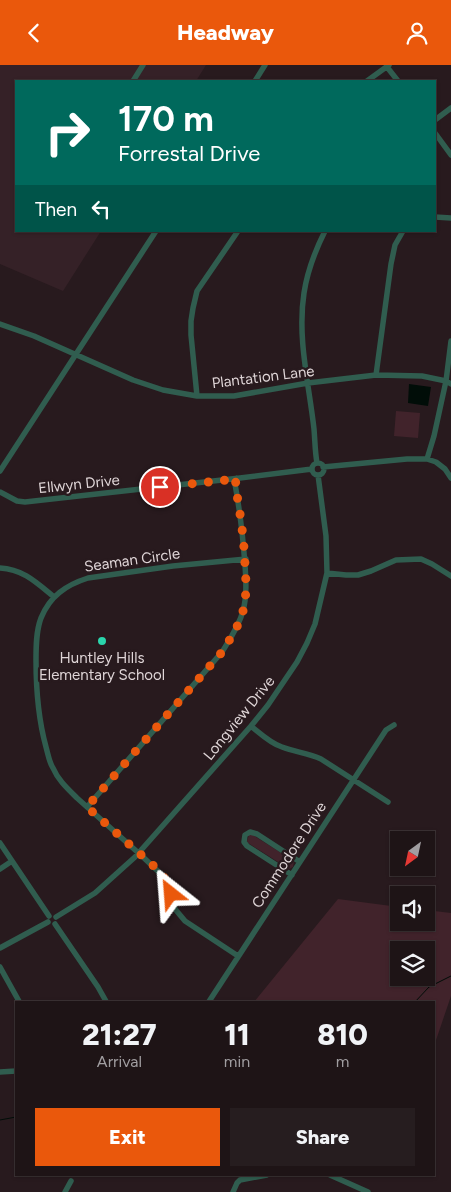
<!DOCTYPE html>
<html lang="en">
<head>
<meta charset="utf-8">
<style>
  body { margin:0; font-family:Figtree,sans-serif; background:#261d1f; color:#f1f3f6; height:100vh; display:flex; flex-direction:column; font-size:19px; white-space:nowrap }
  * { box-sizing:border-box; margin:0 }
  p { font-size:16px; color:#a19ea1 }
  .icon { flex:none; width:28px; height:28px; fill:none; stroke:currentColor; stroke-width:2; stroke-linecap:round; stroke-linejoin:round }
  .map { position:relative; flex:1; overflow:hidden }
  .side { position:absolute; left:15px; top:936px; width:420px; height:175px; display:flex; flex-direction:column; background:#1e1416; border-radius:0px; box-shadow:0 1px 4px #0004,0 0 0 1px #3c3335 }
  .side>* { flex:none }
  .hud { position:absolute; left:15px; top:15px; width:421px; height:152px; border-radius:0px; box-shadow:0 1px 4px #0004,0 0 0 1px #3c3335; background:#00695c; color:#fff; overflow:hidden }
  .needle { width:32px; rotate:213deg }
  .fabs { position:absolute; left:390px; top:766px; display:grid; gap:10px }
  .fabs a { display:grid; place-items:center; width:45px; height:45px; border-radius:0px; background:#1e1416; box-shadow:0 1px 4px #0004,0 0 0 1px #3c3335; font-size:25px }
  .pin { position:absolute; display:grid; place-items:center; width:42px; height:42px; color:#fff; margin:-21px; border:2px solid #fff; border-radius:50%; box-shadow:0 1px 5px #0007 }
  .me { position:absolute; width:55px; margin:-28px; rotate:332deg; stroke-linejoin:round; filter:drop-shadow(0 0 4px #0008) }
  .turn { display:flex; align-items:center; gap:18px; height:105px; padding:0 20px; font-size:22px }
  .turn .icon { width:65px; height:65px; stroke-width:2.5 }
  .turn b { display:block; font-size:35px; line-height:42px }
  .then { display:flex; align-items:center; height:48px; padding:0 20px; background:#0003; gap:10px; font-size:19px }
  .eta { display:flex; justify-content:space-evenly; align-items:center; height:85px; text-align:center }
  .eta b { font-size:30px; font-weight:800; line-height:35px }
  .primary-button { display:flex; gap:10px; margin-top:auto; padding:10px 20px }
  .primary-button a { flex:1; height:58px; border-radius:0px; background:#ea580c; color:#fff; font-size:20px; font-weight:800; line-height:58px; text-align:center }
  .primary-button a+a { background:#261d1f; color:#f1f3f6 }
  header { display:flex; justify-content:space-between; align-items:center; height:65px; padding:0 20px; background:#ea580c; color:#fff; font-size:22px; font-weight:800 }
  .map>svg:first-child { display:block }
  .built { fill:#352127 }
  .green { fill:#41232b; fill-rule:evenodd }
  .water { fill:#010d08 }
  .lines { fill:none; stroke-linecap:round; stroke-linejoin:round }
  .stream { stroke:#010d08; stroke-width:1 }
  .street { stroke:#305d4f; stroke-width:5.5 }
  .route { stroke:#ea580c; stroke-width:9; stroke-dasharray:0 16.2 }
  .poi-dot { fill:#2ad5ac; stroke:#281a1e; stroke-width:2 }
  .labels { text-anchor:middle; stroke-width:5; stroke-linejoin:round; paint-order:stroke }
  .street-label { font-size:15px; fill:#dfd5d7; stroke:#281a1e }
  .poi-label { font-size:15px; fill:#dfd5d7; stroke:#281a1e }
</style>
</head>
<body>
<header><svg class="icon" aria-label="back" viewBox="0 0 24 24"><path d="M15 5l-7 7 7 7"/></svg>Headway<svg class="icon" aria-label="person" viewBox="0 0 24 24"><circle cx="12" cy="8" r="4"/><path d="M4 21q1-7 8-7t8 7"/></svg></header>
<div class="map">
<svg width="451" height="1127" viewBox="0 0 451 1127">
  <rect width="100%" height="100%" fill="#281a1e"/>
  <path class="built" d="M 0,0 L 206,0 L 196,16 L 16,16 L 16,166 L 101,166 L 63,226 L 0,199 Z"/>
  <path class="green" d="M 396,346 L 420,348 L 418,373 L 394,371 Z
    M 249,770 L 253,770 L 294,796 L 293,802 L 289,804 L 248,778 L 247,776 Z
    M 338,834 L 399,842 L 399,858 L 426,858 L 426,845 L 451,848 L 451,931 L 434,981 L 434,938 L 254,937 ZM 399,885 L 426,885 L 426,912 L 399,912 Z"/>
  <path class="water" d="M 409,319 L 431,322 L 428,341 L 408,338 Z"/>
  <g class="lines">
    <path class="stream" d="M 414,938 L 429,922 L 451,911
      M 0,1055 L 16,1052"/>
    <path class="street" d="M 387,2 L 398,16
      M 133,16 L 143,0
      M 255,16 L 265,0
      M 367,16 L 389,0
      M 435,55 L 451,43
      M 435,68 L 451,90
      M 435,152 L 451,153
      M 0,259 L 34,271 L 133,315 L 163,325 L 197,331 L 234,331 L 308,318 L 376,310 L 422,311 L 446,316 L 451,319
      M 376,310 L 391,199 L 395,180 L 403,166
      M 197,331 L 191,270 L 191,256 L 193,243 L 197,226 L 238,166
      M 427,394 L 434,371 L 446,316 L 451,276
      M312 404a6 6 0 1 1 12 0a6 6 0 1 1-12 0Z
      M 317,398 C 315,387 315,376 314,364 C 309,319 297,273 304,228 C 307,208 316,184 325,166
      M 323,402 L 407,394 L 427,394 L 436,397 L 445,404 L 451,413
      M 0,406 L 156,166
      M 0,427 L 17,436 L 25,437 L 240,413 L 312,404
      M 0,503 C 23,504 37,518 54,532
      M 327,508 L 346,510 L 358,510 L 371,506 L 396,495 L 421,494 L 432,499 L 451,511
      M 251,661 C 261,669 270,678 282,682 C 295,687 308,688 321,694 L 388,737
      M 87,742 L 222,587 C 230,574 239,561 243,546 C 247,531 246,515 245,500 C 243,473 240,446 235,419 L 237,413
      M 0,778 L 49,851
      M 0,804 L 12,796
      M 292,810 L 247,781 L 244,777 L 245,770 L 250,767 L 257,769 L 300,797
      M 56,852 L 95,828 L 135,792 L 251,661 L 268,640 L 297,597 L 307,578 L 315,559 L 327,508 L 326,471 L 318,410
      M 55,859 L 98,922 L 107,938
      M 0,883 L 48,857
      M 238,891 L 185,856 L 175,844 L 169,821 L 163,811 L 143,792 L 77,733 C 68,724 58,715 53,703 C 49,697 48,689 46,682 C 38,653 36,624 36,595 C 36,582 36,566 41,553 C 50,531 66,520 88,513 L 173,501 L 246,494
      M 0,902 L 20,938
      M 208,938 L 386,665 L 394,660
      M 0,1007 L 16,1006
      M 330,1110 L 368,1127
      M 65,1127 L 71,1116
      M 233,1127 L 237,1118 L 240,1115 L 267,1110"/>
  </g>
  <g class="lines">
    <path class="route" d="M 160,422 L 237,414 L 235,419 C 240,446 244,473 245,500 C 246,515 247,531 243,546 C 239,561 230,574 222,587 L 87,742 L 156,803 L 167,816 L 171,829"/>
  </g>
  <circle class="poi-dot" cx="102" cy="576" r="5"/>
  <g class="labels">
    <g class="street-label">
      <text transform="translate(263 312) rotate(-7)" y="5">Plantation Lane</text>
      <text transform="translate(79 419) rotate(-6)" y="5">Ellwyn Drive</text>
      <text transform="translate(132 495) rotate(-8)" y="5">Seaman Circle</text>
      <text transform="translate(239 653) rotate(-51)" y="5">Longview Drive</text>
      <text transform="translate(289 790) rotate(-57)" y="5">Commodore Drive</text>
    </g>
    <g class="poi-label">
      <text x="102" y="598">Huntley Hills<tspan x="102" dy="17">Elementary School</tspan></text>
    </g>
  </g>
</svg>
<div class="fabs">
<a><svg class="needle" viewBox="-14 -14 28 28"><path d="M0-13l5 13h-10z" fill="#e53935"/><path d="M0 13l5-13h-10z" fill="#a19ea1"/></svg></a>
<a><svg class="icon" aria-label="sound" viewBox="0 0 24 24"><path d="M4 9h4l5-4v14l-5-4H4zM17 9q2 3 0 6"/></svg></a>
<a><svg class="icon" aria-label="layers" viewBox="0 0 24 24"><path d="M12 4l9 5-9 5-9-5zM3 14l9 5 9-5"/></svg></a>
</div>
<div class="pin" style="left:160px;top:422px;background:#d93025"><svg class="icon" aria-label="arrive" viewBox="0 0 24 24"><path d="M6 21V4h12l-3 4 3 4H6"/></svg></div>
<svg class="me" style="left:171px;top:829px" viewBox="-20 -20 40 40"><path d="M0-17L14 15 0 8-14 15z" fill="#ea580c" stroke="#fff" stroke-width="4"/></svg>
<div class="hud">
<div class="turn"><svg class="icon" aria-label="right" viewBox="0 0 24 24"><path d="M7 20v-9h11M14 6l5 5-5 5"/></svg><div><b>170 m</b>Forrestal Drive</div></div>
<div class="then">Then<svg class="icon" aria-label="left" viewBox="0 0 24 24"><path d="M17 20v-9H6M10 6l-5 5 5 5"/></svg></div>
</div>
<section class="side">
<div class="eta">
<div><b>21:27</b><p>Arrival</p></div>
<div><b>11</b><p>min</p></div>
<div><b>810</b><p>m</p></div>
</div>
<div class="primary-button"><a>Exit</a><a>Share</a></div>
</section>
</div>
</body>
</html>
